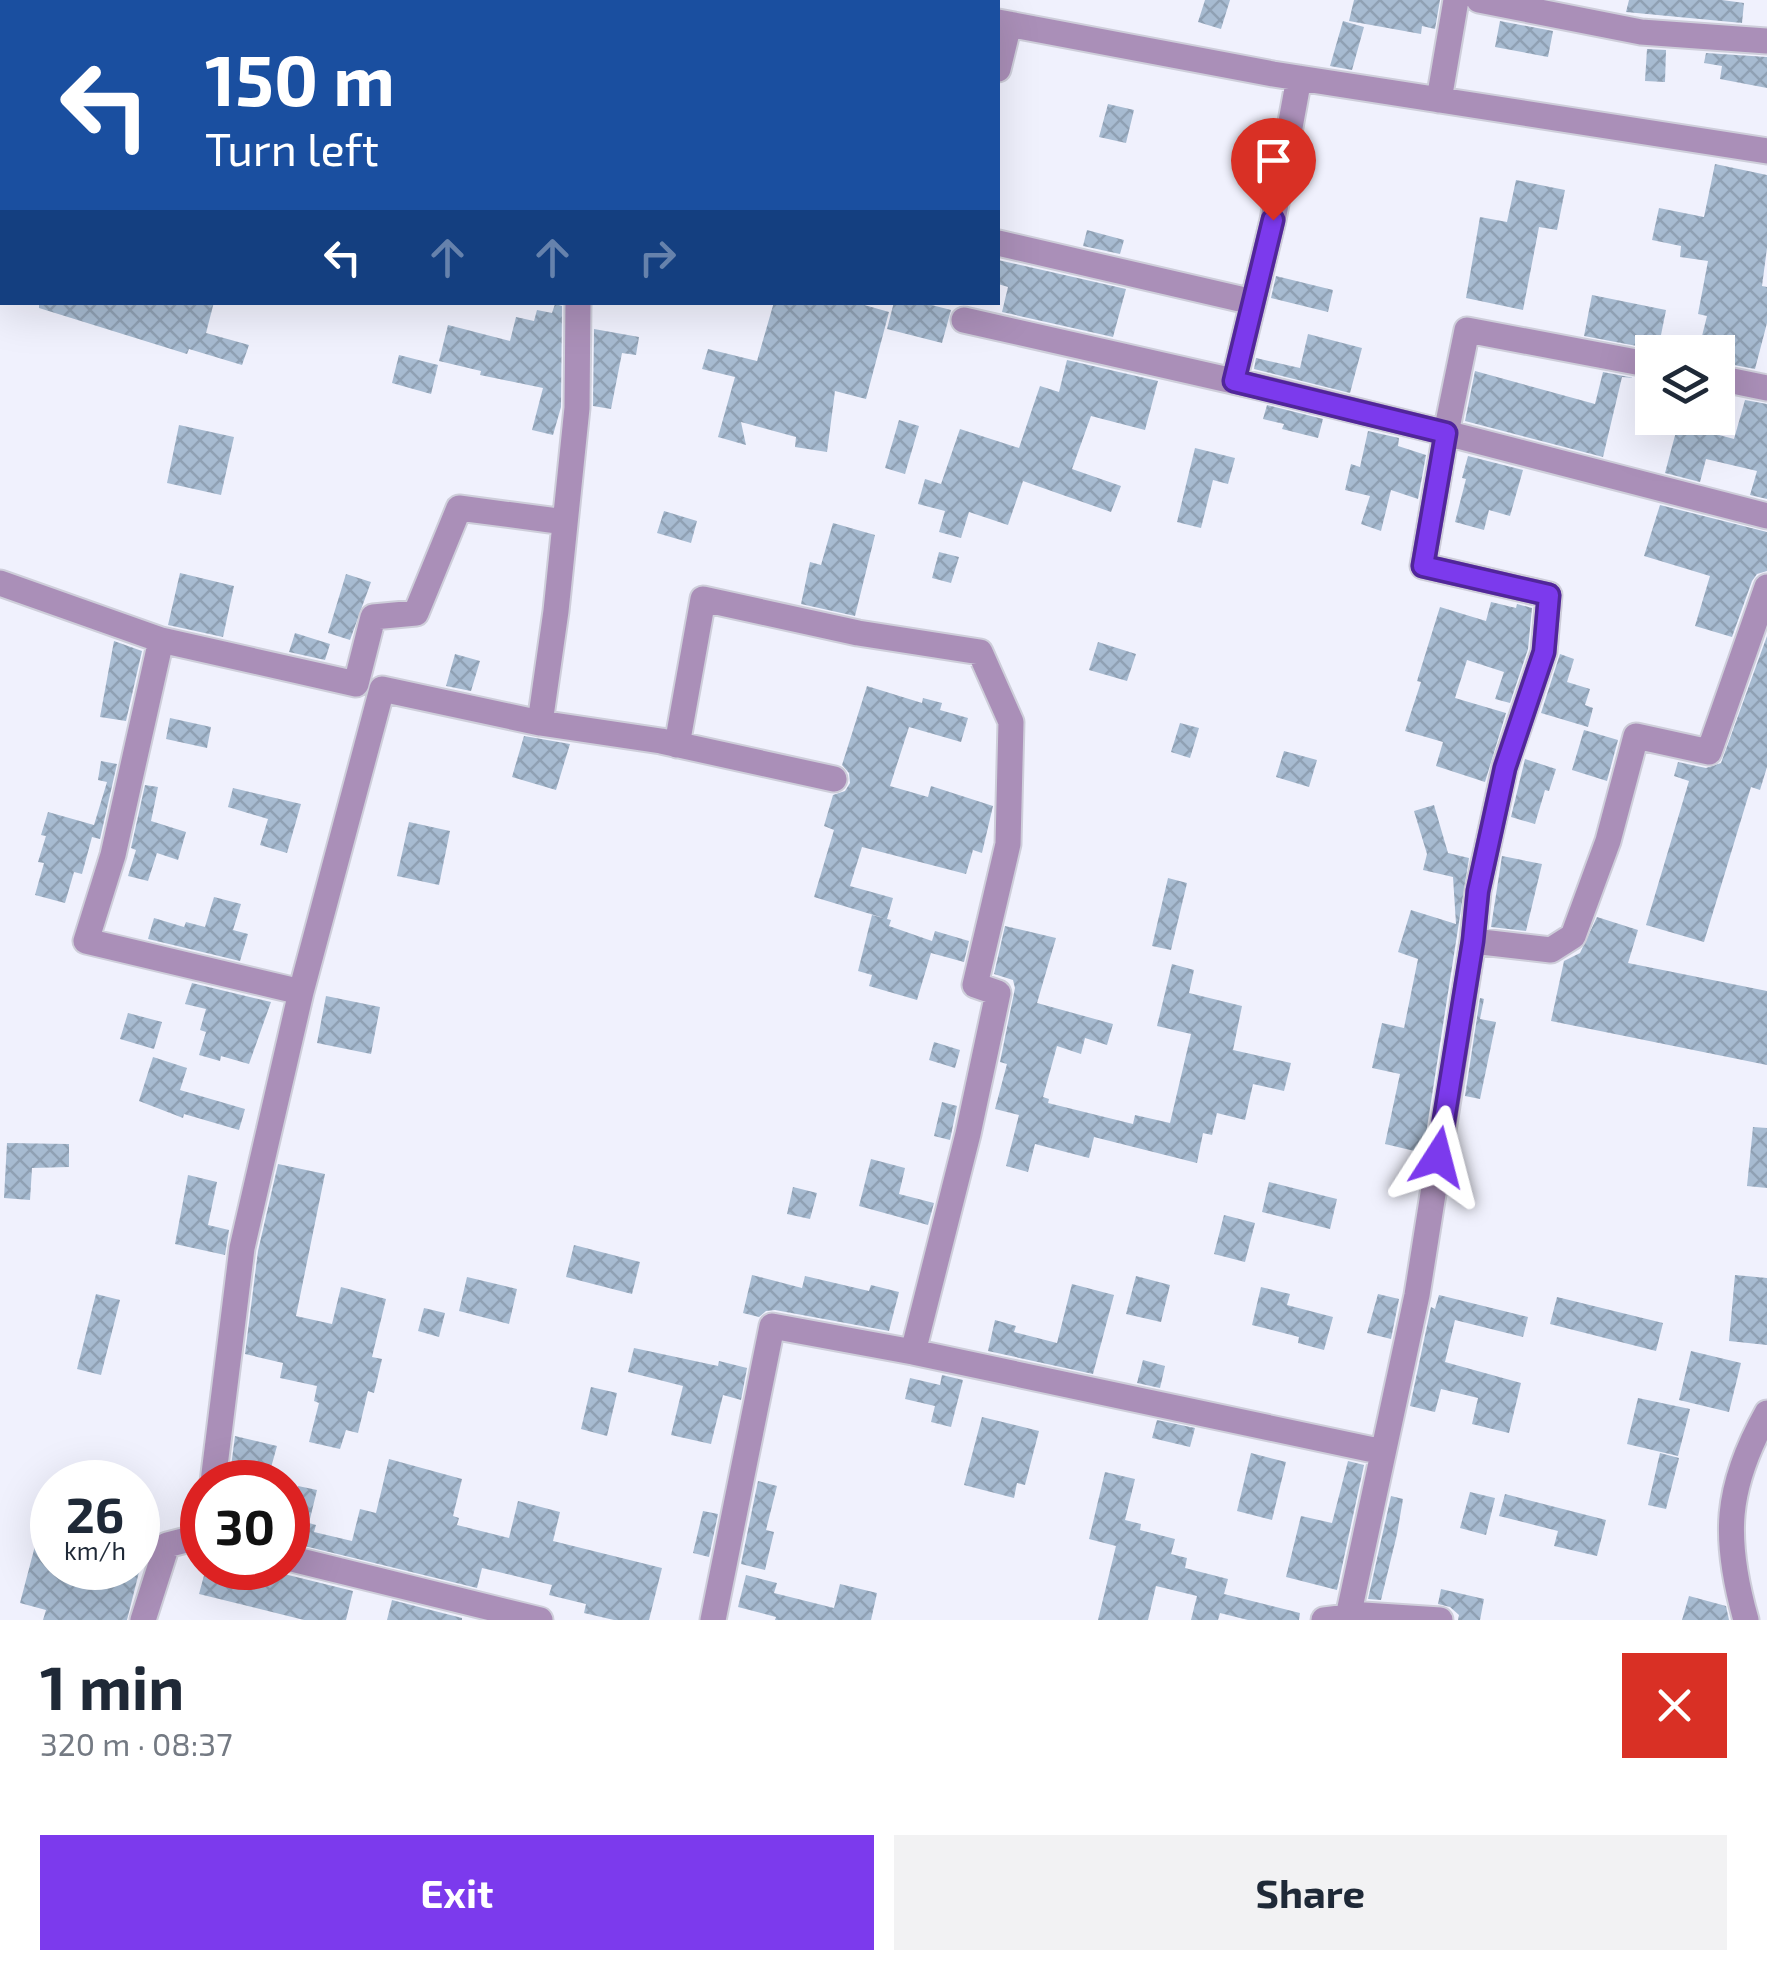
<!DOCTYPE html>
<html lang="en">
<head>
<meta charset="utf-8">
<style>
  body { margin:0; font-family:"Exo 2",sans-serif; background:#f2f2f3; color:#1f2937; height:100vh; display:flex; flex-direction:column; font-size:38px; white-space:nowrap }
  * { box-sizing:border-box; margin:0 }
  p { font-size:32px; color:#747a83 }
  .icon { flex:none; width:55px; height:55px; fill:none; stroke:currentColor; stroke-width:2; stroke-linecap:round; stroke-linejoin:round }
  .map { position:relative; height:1620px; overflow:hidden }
  .panel { display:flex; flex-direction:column; background:#fff; flex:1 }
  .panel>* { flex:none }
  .top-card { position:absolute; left:0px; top:0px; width:1000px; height:305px; box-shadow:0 10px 40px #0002; background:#1a4fa0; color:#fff; overflow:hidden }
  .tools { position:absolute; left:1635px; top:335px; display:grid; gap:20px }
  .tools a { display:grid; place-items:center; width:100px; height:100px; border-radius:0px; background:#fff; box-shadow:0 10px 40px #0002; font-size:50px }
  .speed { position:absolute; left:30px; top:1460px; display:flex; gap:20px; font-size:50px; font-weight:700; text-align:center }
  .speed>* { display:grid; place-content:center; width:130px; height:130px; border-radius:50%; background:#fff; box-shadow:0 10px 40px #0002; line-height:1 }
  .speed small { font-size:25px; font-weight:400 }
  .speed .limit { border:15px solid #d22; background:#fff; color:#111 }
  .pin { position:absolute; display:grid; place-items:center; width:85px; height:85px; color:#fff; margin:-102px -42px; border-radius:50% 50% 50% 0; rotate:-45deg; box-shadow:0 0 10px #0007 }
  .pin .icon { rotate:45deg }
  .me { position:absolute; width:110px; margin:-55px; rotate:9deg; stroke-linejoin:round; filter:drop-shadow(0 0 8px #0008) }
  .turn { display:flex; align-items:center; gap:35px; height:210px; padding:0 40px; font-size:45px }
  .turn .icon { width:130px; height:130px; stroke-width:2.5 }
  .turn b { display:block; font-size:70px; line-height:85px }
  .lanes { display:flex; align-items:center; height:95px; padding:0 40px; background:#0003; justify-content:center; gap:50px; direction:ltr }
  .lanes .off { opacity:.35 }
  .round { display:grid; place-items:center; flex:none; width:105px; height:105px; border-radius:0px; background:#f2f2f3 }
  .overview { display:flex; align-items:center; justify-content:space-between; height:170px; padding:0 40px }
  h1 { font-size:60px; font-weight:700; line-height:75px }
  .button { display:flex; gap:20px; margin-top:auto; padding:20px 40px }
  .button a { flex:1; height:115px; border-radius:0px; background:#7c3aed; color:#fff; font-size:40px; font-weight:700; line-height:115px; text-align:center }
  .button a+a { background:#f2f2f3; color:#1f2937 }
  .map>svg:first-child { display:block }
  .building { fill:url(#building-cross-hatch) }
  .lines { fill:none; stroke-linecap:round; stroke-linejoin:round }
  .minor-casing { stroke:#ceceda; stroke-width:29 }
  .minor { stroke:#aa8fb8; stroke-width:25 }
  .route-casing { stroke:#51269a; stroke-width:25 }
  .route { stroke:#7c3aed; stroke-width:18 }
</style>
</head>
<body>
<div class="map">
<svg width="1767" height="1620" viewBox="0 0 1767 1620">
  <defs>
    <pattern id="building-cross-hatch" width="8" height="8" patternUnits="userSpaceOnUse" patternTransform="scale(2.5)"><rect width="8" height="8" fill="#a7bbd1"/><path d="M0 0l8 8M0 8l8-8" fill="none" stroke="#8fa0b3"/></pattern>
  </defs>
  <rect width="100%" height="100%" fill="#f0f1fd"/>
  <path class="building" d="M 1205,0 L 1230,0 L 1221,29 L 1198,22 Z
    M 1354,0 L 1440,0 L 1435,29 L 1422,26 L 1421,34 L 1349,21 Z
    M 1629,0 L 1722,0 L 1744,3 L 1742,23 L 1626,12 Z
    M 1343,21 L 1364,27 L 1352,70 L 1330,66 Z
    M 1500,21 L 1553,31 L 1548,57 L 1495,47 Z
    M 1647,49 L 1666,50 L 1665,82 L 1645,81 Z
    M 1706,53 L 1767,57 L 1767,88 L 1720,79 L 1722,66 L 1704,63 Z
    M 1108,104 L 1134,110 L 1126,143 L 1099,137 Z
    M 1715,164 L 1767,175 L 1767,248 L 1762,286 L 1767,287 L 1767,323 L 1755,369 L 1718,362 L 1718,352 L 1698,352 L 1707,316 L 1698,314 L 1708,261 L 1680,257 L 1681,246 L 1652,240 L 1659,208 L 1704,217 Z
    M 1516,180 L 1565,190 L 1557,230 L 1539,227 L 1523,310 L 1466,298 L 1480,217 L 1507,222 Z
    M 1087,230 L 1124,240 L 1120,254 L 1083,246 Z
    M 998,260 L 1126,289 L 1113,337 L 1002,312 L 1008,287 L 998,284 Z
    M 1276,276 L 1333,290 L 1328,312 L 1271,298 Z
    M 1592,295 L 1666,310 L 1658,350 L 1584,336 Z
    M 39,302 L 214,302 L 206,333 L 249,345 L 242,365 L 189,349 L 187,354 L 39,308 Z
    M 774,302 L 854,302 L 889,312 L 866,399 L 835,391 L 827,452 L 795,447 L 796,437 L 741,422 L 746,445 L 718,437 L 735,377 L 702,369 L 708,349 L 757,361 Z
    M 894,302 L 920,302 L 951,310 L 942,343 L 887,329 Z
    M 555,304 L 562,306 L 561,407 L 553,435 L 532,430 L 543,388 L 480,375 L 481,371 L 439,361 L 448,325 L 510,341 L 516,317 L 534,321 L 537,310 L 552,313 Z
    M 594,329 L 639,337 L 636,355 L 622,353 L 611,409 L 593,406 Z
    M 1308,334 L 1362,348 L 1350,393 L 1254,369 L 1256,358 L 1300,368 Z
    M 399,355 L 438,365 L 431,394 L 392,383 Z
    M 1067,360 L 1158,381 L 1145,430 L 1091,416 L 1072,469 L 1121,486 L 1111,512 L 1023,481 L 1008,525 L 969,512 L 961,538 L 939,532 L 945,511 L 918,504 L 925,479 L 941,484 L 960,429 L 1019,448 L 1040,386 L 1059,392 Z
    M 1475,371 L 1595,404 L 1603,372 L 1634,378 L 1622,377 L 1603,457 L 1465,421 Z
    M 1745,400 L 1767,404 L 1767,499 L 1750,495 L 1757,471 L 1706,459 L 1700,482 L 1665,473 L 1678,424 L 1734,439 Z
    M 1267,405 L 1323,419 L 1318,438 L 1282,429 L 1284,424 L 1263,419 Z
    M 899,420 L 919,426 L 905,474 L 885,468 Z
    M 179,425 L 234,437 L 221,495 L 167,483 Z
    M 1368,431 L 1399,438 L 1398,446 L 1426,455 L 1418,499 L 1391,490 L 1381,531 L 1361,524 L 1370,496 L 1345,490 L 1351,464 L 1360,467 Z
    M 1195,448 L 1235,458 L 1228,484 L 1213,480 L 1201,528 L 1177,522 Z
    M 1468,456 L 1523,470 L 1510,516 L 1489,510 L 1484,530 L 1455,522 L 1466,479 L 1462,478 Z
    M 1660,505 L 1767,532 L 1767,571 L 1757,574 L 1752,581 L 1732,637 L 1695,626 L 1710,576 L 1644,556 Z
    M 664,511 L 697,521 L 691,543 L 657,533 Z
    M 833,523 L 875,535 L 855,616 L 801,604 L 810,562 L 821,565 Z
    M 939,552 L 959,557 L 951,583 L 932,578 Z
    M 180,573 L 234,586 L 223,637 L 168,625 Z
    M 346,574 L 371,582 L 350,640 L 328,633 Z
    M 1491,602 L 1516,608 L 1517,604 L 1532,608 L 1528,649 L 1510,703 L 1495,699 L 1504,672 L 1467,660 L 1455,698 L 1506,713 L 1485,782 L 1436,766 L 1443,742 L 1405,731 L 1421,682 L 1417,681 L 1440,607 L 1486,621 Z
    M 295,633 L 330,644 L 325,660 L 289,652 Z
    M 1767,636 L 1767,767 L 1760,790 L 1751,787 L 1704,942 L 1646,925 L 1689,781 L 1674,776 L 1678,762 L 1706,768 L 1721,763 Z
    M 114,641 L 142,651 L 126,721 L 100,717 Z
    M 1098,642 L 1136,654 L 1127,681 L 1089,670 Z
    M 455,654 L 480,661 L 471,691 L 446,686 Z
    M 1560,654 L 1574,659 L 1567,682 L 1590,689 L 1585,705 L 1593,708 L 1588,727 L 1541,713 Z
    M 867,686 L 922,703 L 923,698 L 942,703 L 940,710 L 968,718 L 961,742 L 909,727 L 890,786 L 928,797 L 931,786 L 993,806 L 982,853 L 973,850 L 966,874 L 862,847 L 850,886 L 893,898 L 887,919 L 814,897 L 834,830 L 824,826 L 833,795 L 845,791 L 850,783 L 849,773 L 842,765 Z
    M 170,718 L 211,727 L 207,748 L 166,739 Z
    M 1180,723 L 1199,728 L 1190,758 L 1171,752 Z
    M 1584,730 L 1618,740 L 1607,781 L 1572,770 Z
    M 524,736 L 570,744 L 556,790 L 512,777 Z
    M 1284,751 L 1317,760 L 1309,787 L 1276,777 Z
    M 1525,759 L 1556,769 L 1549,791 L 1545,790 L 1535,824 L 1511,817 Z
    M 101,761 L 117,764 L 100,839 L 92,837 L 82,874 L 74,872 L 65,903 L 35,895 L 44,863 L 38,862 L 46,836 L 41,835 L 48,812 L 94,825 L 107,782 L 98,780 Z
    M 145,785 L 158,787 L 151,821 L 186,832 L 178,860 L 157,853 L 148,881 L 128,876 L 136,850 L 131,848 Z
    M 233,788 L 301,804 L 287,853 L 260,845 L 268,819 L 228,807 Z
    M 1434,805 L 1448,853 L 1469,858 L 1423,1153 L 1385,1144 L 1400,1074 L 1372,1068 L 1382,1023 L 1404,1028 L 1418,959 L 1398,952 L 1411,910 L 1456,924 L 1453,877 L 1423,870 L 1427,854 L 1414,811 Z
    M 409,822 L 450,831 L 439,885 L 397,876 Z
    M 1502,856 L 1542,864 L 1526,931 L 1491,927 Z
    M 1168,878 L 1187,883 L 1171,950 L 1152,946 Z
    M 214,897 L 241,904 L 233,930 L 248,934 L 240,961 L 148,939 L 154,918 L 184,927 L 186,922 L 205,927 Z
    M 872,915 L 891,920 L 889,926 L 932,941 L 935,931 L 969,941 L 964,962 L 931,953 L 917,1000 L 869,986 L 872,975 L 858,971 Z
    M 1597,917 L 1638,930 L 1628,963 L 1767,991 L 1767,1065 L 1551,1021 L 1564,961 L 1580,953 Z
    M 1005,926 L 1056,938 L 1037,1003 L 1113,1024 L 1107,1045 L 1085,1038 L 1081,1054 L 1057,1046 L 1043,1097 L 1049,1099 L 1048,1103 L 1133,1124 L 1135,1115 L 1170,1123 L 1191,1034 L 1157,1026 L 1172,964 L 1194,970 L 1189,993 L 1242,1006 L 1233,1050 L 1291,1063 L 1284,1091 L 1253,1084 L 1245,1120 L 1217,1113 L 1212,1135 L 1203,1133 L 1197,1163 L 1094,1137 L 1089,1158 L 1035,1144 L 1028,1172 L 1006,1166 L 1019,1115 L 995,1109 L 1007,1064 L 1000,1062 L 1015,988 L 1013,980 L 994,974 Z
    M 192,983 L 271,1002 L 249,1064 L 221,1056 L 220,1061 L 199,1055 L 206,1032 L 200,1030 L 206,1009 L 185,1004 Z
    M 326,996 L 380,1007 L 371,1054 L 317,1043 Z
    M 1480,998 L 1484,999 L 1480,1019 L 1496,1022 L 1480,1099 L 1465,1096 Z
    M 128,1013 L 162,1022 L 154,1049 L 120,1039 Z
    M 934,1042 L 960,1050 L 955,1068 L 929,1060 Z
    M 153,1057 L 187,1068 L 180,1090 L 245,1109 L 239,1130 L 184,1114 L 183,1118 L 139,1101 Z
    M 942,1102 L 957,1106 L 950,1140 L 934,1136 Z
    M 1753,1127 L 1767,1128 L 1767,1188 L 1747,1186 Z
    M 7,1143 L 69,1144 L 69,1167 L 32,1168 L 30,1200 L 4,1198 Z
    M 871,1159 L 905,1168 L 899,1194 L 934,1203 L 928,1225 L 859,1206 Z
    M 278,1164 L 325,1174 L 296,1316 L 332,1324 L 341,1287 L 386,1299 L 372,1357 L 382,1359 L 374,1393 L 368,1391 L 358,1433 L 346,1430 L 340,1449 L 309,1442 L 319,1403 L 314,1401 L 317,1386 L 280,1378 L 283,1363 L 245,1354 L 258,1251 Z
    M 188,1175 L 217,1182 L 208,1225 L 229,1230 L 225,1255 L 175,1244 Z
    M 1269,1182 L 1337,1199 L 1330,1229 L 1262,1212 Z
    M 793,1187 L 817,1193 L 810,1219 L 787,1214 Z
    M 1224,1215 L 1255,1223 L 1245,1262 L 1214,1254 Z
    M 574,1245 L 640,1262 L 632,1294 L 566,1277 Z
    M 752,1275 L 802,1288 L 805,1276 L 869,1291 L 871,1285 L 899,1292 L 889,1331 L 775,1310 L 766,1311 L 759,1317 L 743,1313 Z
    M 1735,1275 L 1767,1278 L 1767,1345 L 1729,1341 Z
    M 1136,1276 L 1170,1285 L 1161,1322 L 1126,1314 Z
    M 467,1277 L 517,1289 L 509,1324 L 459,1311 Z
    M 1072,1284 L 1114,1295 L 1093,1374 L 988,1351 L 995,1320 L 1016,1326 L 1014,1332 L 1057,1343 Z
    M 1261,1287 L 1290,1294 L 1287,1305 L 1333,1317 L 1324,1350 L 1298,1343 L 1299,1337 L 1252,1325 Z
    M 96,1294 L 120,1300 L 101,1375 L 77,1369 Z
    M 1378,1294 L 1399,1299 L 1391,1339 L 1367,1333 Z
    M 1439,1295 L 1528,1317 L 1523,1337 L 1455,1320 L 1445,1362 L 1521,1383 L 1509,1433 L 1472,1424 L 1478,1398 L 1441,1389 L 1435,1412 L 1410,1406 L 1431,1307 L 1435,1309 Z
    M 1557,1297 L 1663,1323 L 1656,1351 L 1550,1324 Z
    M 424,1308 L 445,1313 L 439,1337 L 418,1331 Z
    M 634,1348 L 718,1366 L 719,1361 L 747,1368 L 741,1400 L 723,1395 L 711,1444 L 671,1435 L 683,1386 L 628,1372 Z
    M 1691,1351 L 1741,1363 L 1729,1412 L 1679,1400 Z
    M 1143,1360 L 1165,1366 L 1160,1388 L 1137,1383 Z
    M 942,1375 L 963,1380 L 951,1427 L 931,1422 L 935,1406 L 905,1399 L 910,1378 L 940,1385 Z
    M 591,1387 L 617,1393 L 607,1436 L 581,1429 Z
    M 1638,1398 L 1690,1409 L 1678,1456 L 1627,1444 Z
    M 982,1417 L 1039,1431 L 1025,1485 L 1017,1483 L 1014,1498 L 964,1485 Z
    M 1157,1420 L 1195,1428 L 1190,1447 L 1152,1438 Z
    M 235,1436 L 277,1446 L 267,1482 L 229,1482 Z
    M 1251,1453 L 1286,1462 L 1272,1520 L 1237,1511 Z
    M 1660,1453 L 1679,1458 L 1666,1509 L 1648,1505 Z
    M 389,1459 L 462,1479 L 453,1516 L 459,1518 L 457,1525 L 509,1538 L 518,1501 L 560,1512 L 553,1541 L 662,1568 L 649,1620 L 614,1620 L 584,1613 L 586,1604 L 549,1595 L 552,1585 L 482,1568 L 477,1588 L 288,1542 L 288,1525 L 298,1486 L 317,1490 L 309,1523 L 316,1525 L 314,1532 L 352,1541 L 360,1509 L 376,1513 Z
    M 1348,1461 L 1364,1465 L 1337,1590 L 1286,1577 L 1301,1516 L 1332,1523 Z
    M 1105,1472 L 1135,1479 L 1125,1520 L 1141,1524 L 1140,1530 L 1175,1539 L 1171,1554 L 1187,1558 L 1185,1568 L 1228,1579 L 1224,1594 L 1300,1613 L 1299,1620 L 1248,1620 L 1220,1613 L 1218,1620 L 1191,1620 L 1197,1596 L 1156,1586 L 1148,1620 L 1098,1620 L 1116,1546 L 1089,1539 Z
    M 758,1481 L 777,1486 L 766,1530 L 774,1532 L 765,1570 L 741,1564 Z
    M 1470,1492 L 1495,1498 L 1486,1535 L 1460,1528 Z
    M 1505,1494 L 1606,1520 L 1597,1556 L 1554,1546 L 1558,1531 L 1499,1516 Z
    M 1391,1496 L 1403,1499 L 1397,1534 L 1381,1600 L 1368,1599 Z
    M 46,1504 L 52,1505 L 52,1568 L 140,1568 L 127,1620 L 43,1620 L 46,1610 L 20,1603 Z
    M 703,1511 L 718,1514 L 709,1557 L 693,1553 Z
    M 206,1568 L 275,1568 L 284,1574 L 353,1591 L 346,1620 L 304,1620 L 199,1594 Z
    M 746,1575 L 777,1583 L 774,1593 L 834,1608 L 840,1584 L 877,1593 L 871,1620 L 775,1620 L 776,1617 L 738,1607 Z
    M 1441,1589 L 1484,1599 L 1480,1620 L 1458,1620 L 1459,1615 L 1450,1607 L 1438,1604 Z
    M 1689,1596 L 1726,1606 L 1729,1620 L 1682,1620 Z
    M 392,1600 L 462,1618 L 462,1620 L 387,1620 Z"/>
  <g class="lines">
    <defs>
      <path id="minor" d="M 118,0 L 118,2
        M 889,0 L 902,2
        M 1479,0 L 1641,32 L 1767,41
        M 35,2 L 35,0
        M 567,2 L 567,0
        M 864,2 L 864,0
        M 998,22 L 1273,74 L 1767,151
        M 998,69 L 1009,24
        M 1439,100 L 1456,0
        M 0,166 L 2,167
        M 998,243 L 1253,302
        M 964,320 L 1264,388 L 1446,433 L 1423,566 L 1549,595 L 1544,652 L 1505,767 L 1478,891 L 1473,941
        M 1652,365 L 1467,330 L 1446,433 L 1767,516
        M 1718,378 L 1767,388
        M 1234,381 L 1273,220 L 1299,78
        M 0,583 L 161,640
        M 540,723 L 661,741 L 834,779
        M 677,745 L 703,599 L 858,633 L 980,652 L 1011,722 L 1008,844 L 975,985 L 998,993 L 968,1134 L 913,1352 L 1383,1452
        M 301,992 L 86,941 L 113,855 L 161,640 L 356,684 L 373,617 L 416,613 L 459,508 L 565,522
        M 213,1482 L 242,1248 L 301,992 L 382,689 L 540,723 L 556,611 L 577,408 L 578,302
        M 288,1558 L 540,1620
        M 1348,1617 L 1417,1295 L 1473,941 L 1551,950 L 1573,936 L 1608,841 L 1636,736 L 1709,752 L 1767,587
        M 143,1620 L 167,1545 L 202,1536
        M 713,1620 L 772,1326 L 913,1352
        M 1324,1620 L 1364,1615 L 1440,1620
        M 1746,1620 C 1723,1538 1725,1488 1767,1413"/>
    </defs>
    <use href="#minor" class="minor-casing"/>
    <use href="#minor" class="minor"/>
  </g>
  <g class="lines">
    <defs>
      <path id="route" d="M 1273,220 L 1234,381 L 1446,433 L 1423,566 L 1549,595 L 1544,652 L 1505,768 L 1478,891 L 1473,941 L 1438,1157"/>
    </defs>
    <use href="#route" class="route-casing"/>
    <use href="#route" class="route"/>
  </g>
</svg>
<div class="tools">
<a><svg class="icon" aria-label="layers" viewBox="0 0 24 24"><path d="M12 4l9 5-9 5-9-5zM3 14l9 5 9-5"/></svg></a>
</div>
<div class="speed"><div>26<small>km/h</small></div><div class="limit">30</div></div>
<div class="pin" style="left:1273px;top:220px;background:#d93025"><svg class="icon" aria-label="arrive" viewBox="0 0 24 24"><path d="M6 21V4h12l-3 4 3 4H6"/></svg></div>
<svg class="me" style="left:1438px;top:1157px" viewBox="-20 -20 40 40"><path d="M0-17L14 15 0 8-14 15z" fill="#7c3aed" stroke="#fff" stroke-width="4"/></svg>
<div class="top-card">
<div class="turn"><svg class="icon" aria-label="left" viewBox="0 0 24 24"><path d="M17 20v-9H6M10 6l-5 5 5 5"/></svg><div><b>150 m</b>Turn left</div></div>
<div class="lanes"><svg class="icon" aria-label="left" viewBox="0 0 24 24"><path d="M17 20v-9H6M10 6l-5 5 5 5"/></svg><svg class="icon off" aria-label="ahead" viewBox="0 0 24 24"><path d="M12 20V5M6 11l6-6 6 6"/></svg><svg class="icon off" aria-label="ahead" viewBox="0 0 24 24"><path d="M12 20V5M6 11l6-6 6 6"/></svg><svg class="icon off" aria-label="right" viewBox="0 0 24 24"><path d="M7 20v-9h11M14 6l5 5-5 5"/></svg></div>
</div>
</div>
<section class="panel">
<div class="overview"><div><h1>1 min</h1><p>320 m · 08:37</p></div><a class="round" style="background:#d93025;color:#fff"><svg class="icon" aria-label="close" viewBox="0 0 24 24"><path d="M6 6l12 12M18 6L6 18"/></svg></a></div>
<div class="button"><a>Exit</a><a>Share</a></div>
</section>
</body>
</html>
